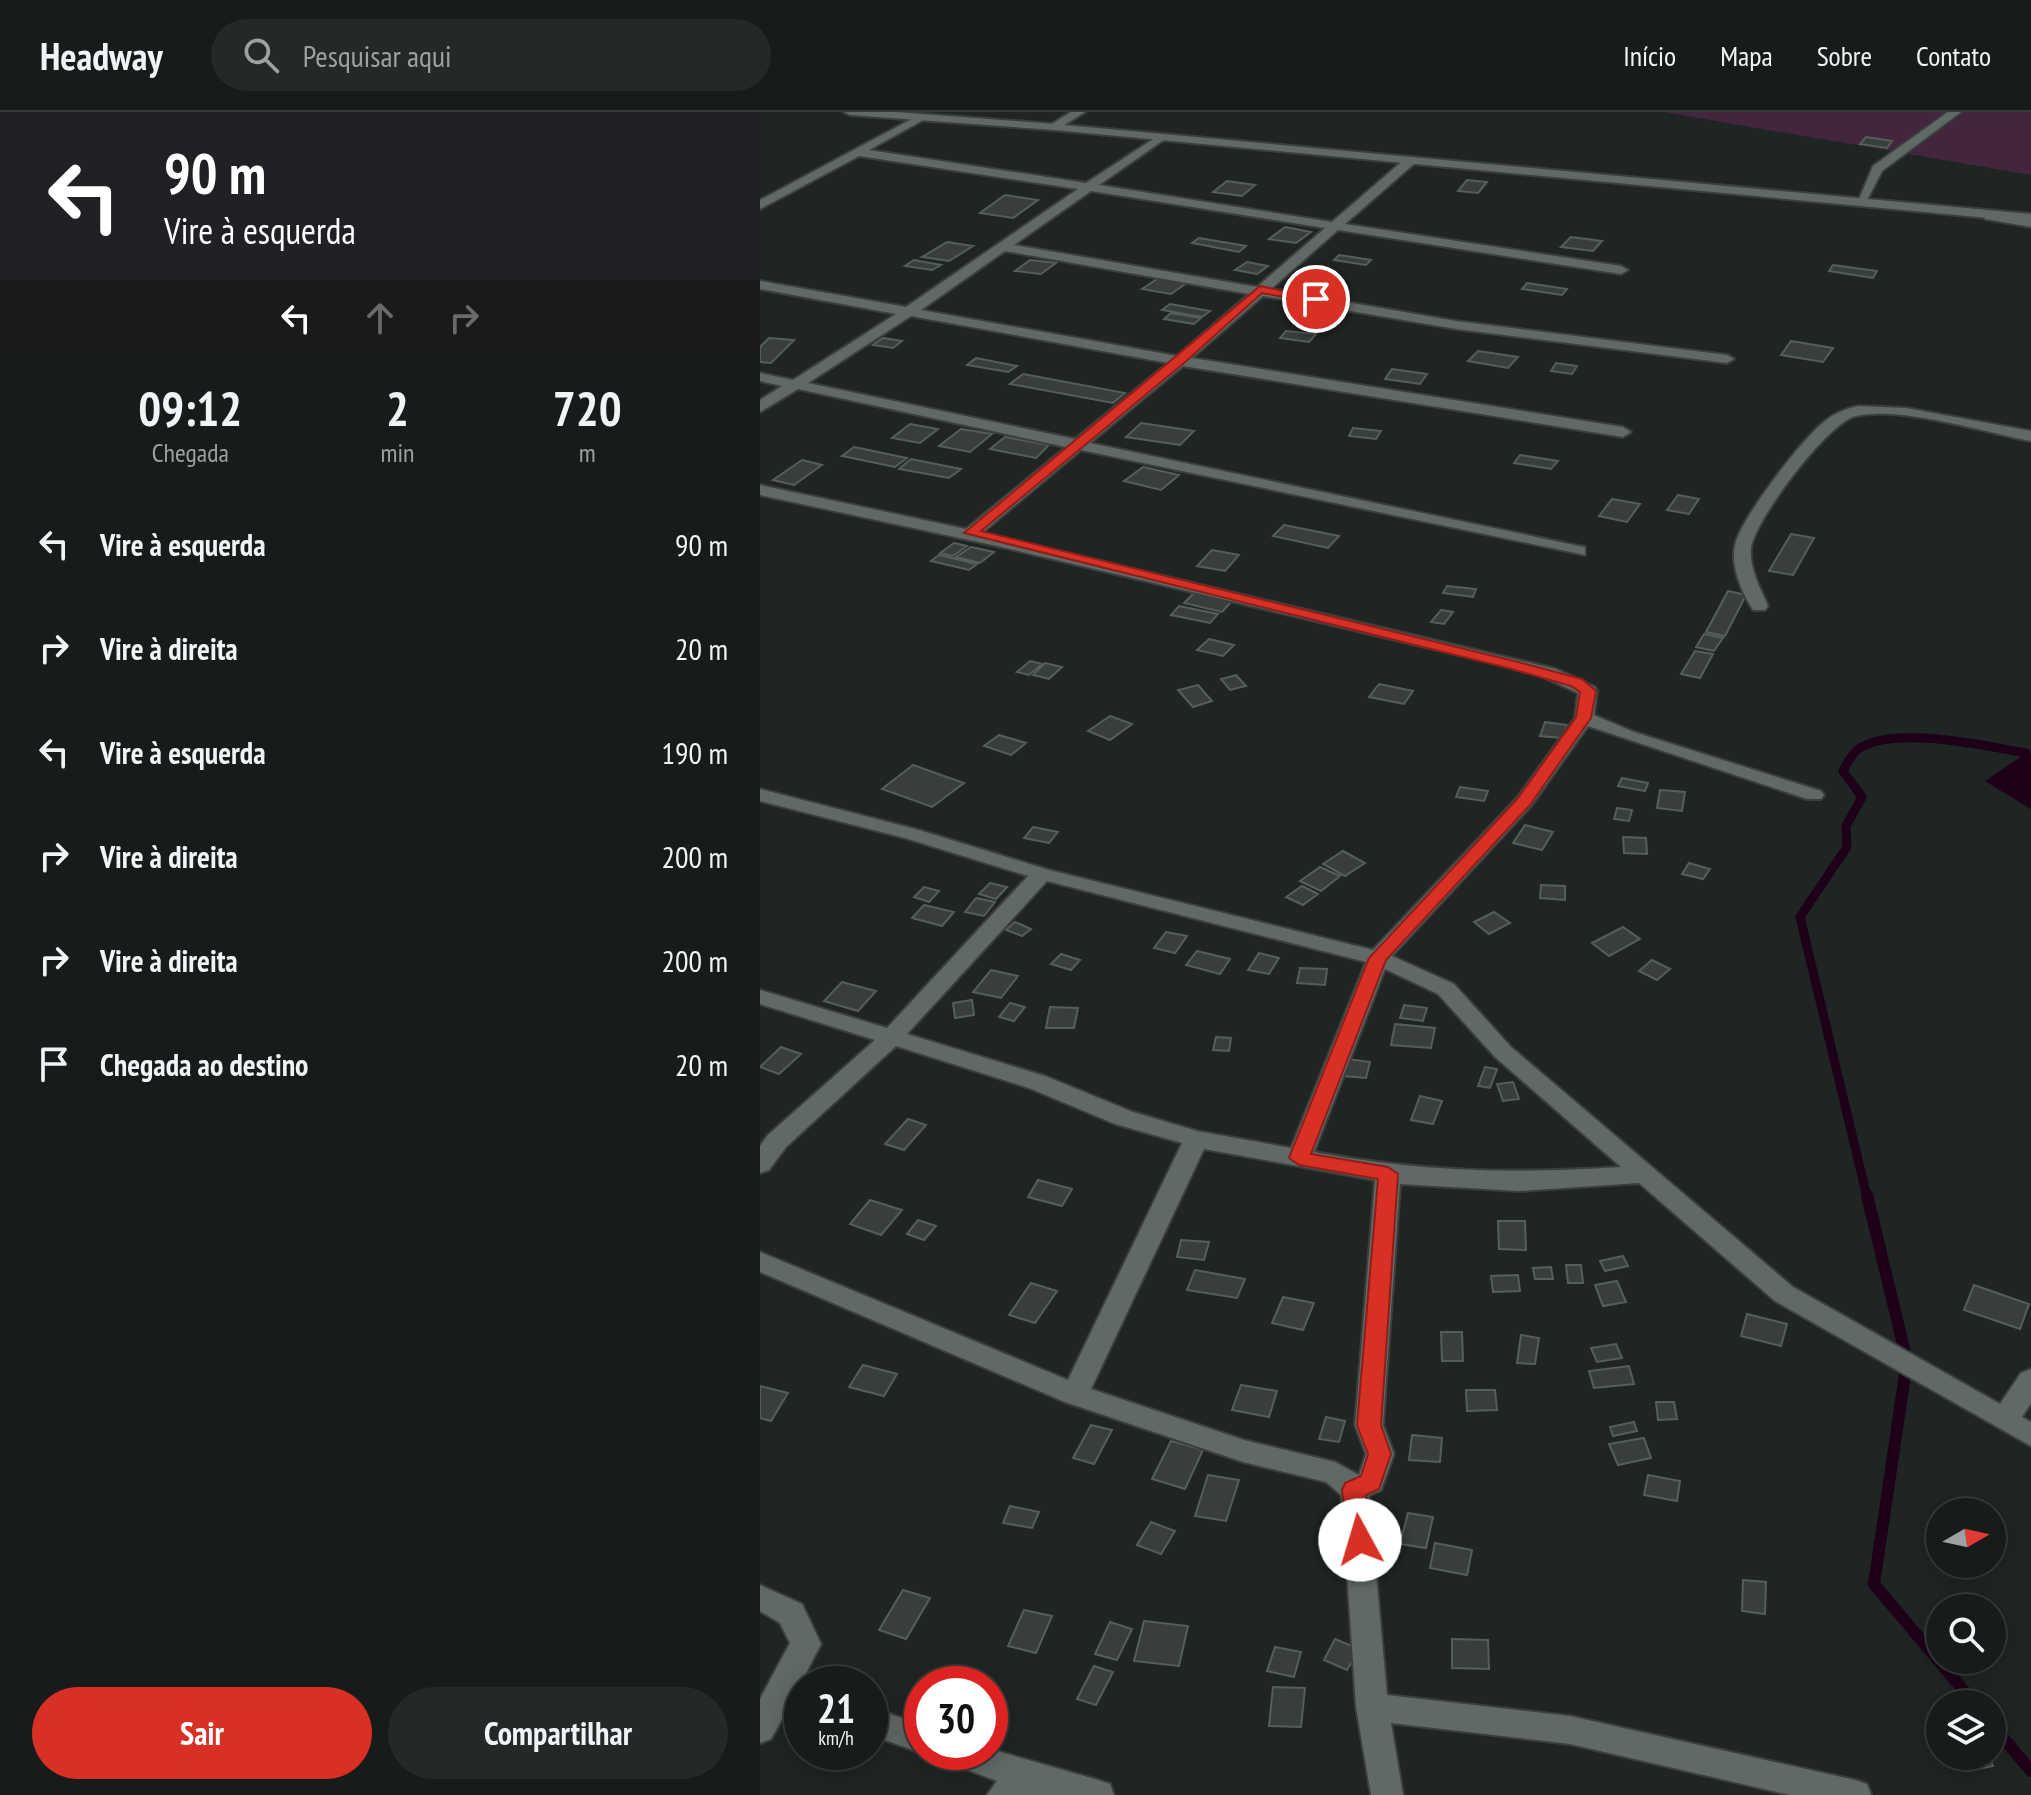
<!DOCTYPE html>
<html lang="pt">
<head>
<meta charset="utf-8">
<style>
  body { margin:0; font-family:"PT Sans Narrow",sans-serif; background:#242927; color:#f1f3f6; height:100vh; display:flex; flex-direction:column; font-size:30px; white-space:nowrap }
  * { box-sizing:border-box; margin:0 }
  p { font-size:26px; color:#9ea1a2 }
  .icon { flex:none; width:44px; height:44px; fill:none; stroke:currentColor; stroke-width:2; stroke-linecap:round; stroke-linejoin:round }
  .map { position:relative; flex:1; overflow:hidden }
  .drawer { display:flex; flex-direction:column; background:#171c1a; width:760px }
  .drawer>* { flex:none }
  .guide { background:#202124; color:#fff; overflow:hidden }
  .needle { width:52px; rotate:81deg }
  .buttons { position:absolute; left:1166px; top:1386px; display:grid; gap:16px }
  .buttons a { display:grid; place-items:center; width:80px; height:80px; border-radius:50%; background:#171c1a; box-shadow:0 4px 20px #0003,0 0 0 2px #363a39; font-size:40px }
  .speed { position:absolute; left:24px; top:1554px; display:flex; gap:16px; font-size:40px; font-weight:700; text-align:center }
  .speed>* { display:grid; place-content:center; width:104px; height:104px; border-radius:50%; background:#171c1a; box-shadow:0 4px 20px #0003,0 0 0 2px #363a39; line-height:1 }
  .speed small { font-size:20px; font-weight:400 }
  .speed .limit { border:12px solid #d22; background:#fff; color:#111 }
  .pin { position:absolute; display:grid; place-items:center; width:68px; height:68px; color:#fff; margin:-34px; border:4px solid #fff; border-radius:50%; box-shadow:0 2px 8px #0007 }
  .me { position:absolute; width:88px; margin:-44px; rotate:354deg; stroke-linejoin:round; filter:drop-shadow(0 0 6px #0008) }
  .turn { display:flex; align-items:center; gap:28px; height:168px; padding:0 32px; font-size:36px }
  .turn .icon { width:104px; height:104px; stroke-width:2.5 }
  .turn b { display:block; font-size:56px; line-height:68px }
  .lanes { display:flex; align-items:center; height:76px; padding:0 32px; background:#0003; justify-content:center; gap:40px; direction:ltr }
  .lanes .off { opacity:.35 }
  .eta { display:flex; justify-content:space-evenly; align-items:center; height:136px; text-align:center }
  .eta b { font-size:48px; font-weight:700; line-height:56px }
  .cta { display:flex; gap:16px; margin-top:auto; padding:16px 32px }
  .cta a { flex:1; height:92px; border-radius:48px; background:#d93025; color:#fff; font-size:32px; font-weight:700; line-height:92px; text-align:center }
  .cta a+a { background:#242927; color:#f1f3f6 }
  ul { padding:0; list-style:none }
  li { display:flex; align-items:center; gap:24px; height:104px; padding:0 32px }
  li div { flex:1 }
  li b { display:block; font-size:30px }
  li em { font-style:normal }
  header { display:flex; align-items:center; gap:48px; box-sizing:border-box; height:112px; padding:0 40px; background:#171c1a; border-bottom:2px solid #363a39 }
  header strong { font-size:38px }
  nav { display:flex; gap:44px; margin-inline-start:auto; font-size:28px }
  .search { width:560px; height:72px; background:#242927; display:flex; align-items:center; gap:20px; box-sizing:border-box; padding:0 28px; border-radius:44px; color:#9ea1a2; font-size:30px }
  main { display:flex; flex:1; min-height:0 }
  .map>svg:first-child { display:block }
  .green { fill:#43263d }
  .water { fill:#1e0019 }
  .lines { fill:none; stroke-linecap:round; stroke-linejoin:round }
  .stream-far1 { stroke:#1e0019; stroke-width:9 }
  .stream { stroke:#1e0019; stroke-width:12 }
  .building { fill:#373e3b; stroke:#565e5b; stroke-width:2 }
  .minor-casing { stroke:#3a3f3e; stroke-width:4 }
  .tertiary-casing { stroke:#3a3f3e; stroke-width:4 }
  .minor { fill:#616967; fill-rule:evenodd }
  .tertiary { fill:#616967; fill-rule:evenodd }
  .route { fill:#d93025; stroke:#8d1f18; stroke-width:2 }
</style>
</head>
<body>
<header>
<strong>Headway</strong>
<div class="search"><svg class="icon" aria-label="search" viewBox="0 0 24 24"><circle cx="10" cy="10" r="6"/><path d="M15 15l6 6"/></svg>Pesquisar aqui</div>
<nav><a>Início</a><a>Mapa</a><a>Sobre</a><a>Contato</a></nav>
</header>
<main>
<section class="drawer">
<div class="guide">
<div class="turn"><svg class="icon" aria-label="left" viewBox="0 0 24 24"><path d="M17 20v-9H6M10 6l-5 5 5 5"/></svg><div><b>90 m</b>Vire à esquerda</div></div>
<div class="lanes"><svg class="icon" aria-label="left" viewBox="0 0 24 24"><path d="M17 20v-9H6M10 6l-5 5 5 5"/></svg><svg class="icon off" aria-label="ahead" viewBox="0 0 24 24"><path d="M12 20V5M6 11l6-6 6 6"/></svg><svg class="icon off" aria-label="right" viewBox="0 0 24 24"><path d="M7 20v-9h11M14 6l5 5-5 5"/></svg></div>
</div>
<div class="eta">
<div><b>09:12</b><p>Chegada</p></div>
<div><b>2</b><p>min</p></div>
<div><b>720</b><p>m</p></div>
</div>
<ul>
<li><svg class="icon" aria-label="left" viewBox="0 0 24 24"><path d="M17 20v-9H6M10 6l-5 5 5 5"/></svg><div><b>Vire à esquerda</b></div><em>90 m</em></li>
<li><svg class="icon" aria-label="right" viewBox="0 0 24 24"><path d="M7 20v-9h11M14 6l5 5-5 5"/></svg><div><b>Vire à direita</b></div><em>20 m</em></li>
<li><svg class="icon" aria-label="left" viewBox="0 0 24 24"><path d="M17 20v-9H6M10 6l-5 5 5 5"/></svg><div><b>Vire à esquerda</b></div><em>190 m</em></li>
<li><svg class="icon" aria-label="right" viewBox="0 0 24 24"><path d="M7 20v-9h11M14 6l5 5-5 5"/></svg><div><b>Vire à direita</b></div><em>200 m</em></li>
<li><svg class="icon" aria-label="right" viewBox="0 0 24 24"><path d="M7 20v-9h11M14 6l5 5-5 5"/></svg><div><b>Vire à direita</b></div><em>200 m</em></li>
<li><svg class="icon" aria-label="arrive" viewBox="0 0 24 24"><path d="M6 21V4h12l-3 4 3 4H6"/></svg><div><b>Chegada ao destino</b></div><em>20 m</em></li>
</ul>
<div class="cta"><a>Sair</a><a>Compartilhar</a></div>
</section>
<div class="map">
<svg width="1271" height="1683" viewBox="0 0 1271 1683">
  <rect width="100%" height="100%" fill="#1f2523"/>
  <path class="green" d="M 904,0 L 1271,0 L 1271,63 Z"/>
  <path class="water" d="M 1266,641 L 1271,642 L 1271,697 L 1225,669 Z"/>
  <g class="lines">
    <path class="stream-far1" d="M 1107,1085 L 1040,805 L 1087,735 L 1086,714 L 1102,685 L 1083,659 C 1087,652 1091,643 1097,638 C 1131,612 1226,634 1266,641"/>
    <path class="stream" d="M 1107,1083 L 1147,1249 L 1114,1472 L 1215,1592
      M 1232,1613 L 1271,1659"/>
  </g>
  <path class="building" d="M 1106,25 L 1132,29 L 1127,36 L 1100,32 Z
    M 707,68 L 727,70 L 718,81 L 698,79 Z
    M 467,69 L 495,73 L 482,84 L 453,80 Z
    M 245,83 L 278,88 L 253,106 L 220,101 Z
    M 525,115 L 551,120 L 536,131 L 509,127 Z
    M 811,125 L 842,129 L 833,139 L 801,135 Z
    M 439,126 L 486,134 L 479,140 L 432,131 Z
    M 187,130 L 213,134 L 189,149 L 162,145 Z
    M 579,143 L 611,148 L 606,153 L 574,148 Z
    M 154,148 L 181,153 L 172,158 L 145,154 Z
    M 270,148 L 296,151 L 281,162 L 255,159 Z
    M 487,150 L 508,154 L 497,162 L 475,158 Z
    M 1073,153 L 1117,159 L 1113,166 L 1069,159 Z
    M 400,165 L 428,170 L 411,182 L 382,177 Z
    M 767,171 L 807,177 L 802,183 L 762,177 Z
    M 410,192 L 450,199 L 442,205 L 402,198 Z
    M 411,201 L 441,206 L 434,212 L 404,207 Z
    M 526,219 L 556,222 L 549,230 L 520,226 Z
    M 9,226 L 34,228 L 11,251 L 0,250 L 0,235 Z
    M 123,226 L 142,229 L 133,236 L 113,233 Z
    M 1031,229 L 1073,236 L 1063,250 L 1021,243 Z
    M 718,239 L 758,245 L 748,256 L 708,249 Z
    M 216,246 L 257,254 L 248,260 L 207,253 Z
    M 796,251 L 817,254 L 812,262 L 791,259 Z
    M 632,257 L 667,262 L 660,272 L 625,267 Z
    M 263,262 L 365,281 L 353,291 L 250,272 Z
    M 381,311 L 434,319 L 420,333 L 366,325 Z
    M 150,312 L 178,317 L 160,331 L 132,326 Z
    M 593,316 L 621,319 L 616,327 L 589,324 Z
    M 201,317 L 232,322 L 210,340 L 179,334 Z
    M 245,325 L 289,333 L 276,346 L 230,337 Z
    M 94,335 L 147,346 L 135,355 L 82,344 Z
    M 760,343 L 798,349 L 791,357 L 754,351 Z
    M 151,347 L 201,357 L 189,366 L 139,357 Z
    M 42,348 L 62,353 L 34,373 L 13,368 Z
    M 383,355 L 419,363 L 401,378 L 364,369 Z
    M 918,383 L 939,387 L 929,402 L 907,398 Z
    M 852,387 L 880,392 L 867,410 L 839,404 Z
    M 524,413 L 579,424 L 568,436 L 513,424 Z
    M 1031,422 L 1054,426 L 1033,463 L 1009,459 Z
    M 194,431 L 207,434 L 193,444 L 180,441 Z
    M 211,435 L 234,440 L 220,451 L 196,445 Z
    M 452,438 L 479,443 L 465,459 L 437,454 Z
    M 179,443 L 217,452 L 209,458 L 171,449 Z
    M 687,474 L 716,477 L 713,485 L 683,481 Z
    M 968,479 L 986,483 L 965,524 L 946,520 Z
    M 435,480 L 473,488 L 462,500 L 424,491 Z
    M 419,494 L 458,502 L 450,511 L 411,503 Z
    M 681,498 L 693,500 L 684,512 L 671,510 Z
    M 944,522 L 963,526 L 954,539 L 936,535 Z
    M 449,527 L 474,533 L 463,544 L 437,538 Z
    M 935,539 L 953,542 L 940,566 L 921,562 Z
    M 270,549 L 282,552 L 269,563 L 257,560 Z
    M 285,551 L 302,555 L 289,567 L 273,563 Z
    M 476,563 L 486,574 L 470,578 L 461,567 Z
    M 619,572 L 653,579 L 644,592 L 609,585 Z
    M 438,573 L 452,589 L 433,595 L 418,578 Z
    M 350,604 L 372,612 L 350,628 L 328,619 Z
    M 785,610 L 807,613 L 802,626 L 780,624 Z
    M 239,623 L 266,631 L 251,643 L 224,634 Z
    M 153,653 L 204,671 L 172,695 L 122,677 Z
    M 862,666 L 888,671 L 885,679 L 858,674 Z
    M 700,675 L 728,679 L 724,689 L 696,685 Z
    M 900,678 L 925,680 L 922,699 L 897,696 Z
    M 857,696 L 872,698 L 869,709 L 854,707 Z
    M 765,713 L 793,720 L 782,738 L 753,731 Z
    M 273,715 L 298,720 L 289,731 L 264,726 Z
    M 863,725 L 886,726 L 887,742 L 864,741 Z
    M 583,739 L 605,751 L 585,764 L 563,752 Z
    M 929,751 L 950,757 L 943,767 L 922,762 Z
    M 560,755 L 580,764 L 561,779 L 540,769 Z
    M 230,771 L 247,775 L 236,787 L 219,782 Z
    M 781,773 L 805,774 L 805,788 L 780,786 Z
    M 542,774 L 558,782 L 543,793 L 526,785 Z
    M 164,775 L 179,779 L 169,790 L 154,785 Z
    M 216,786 L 235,790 L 224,804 L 205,800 Z
    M 164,793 L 194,800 L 182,814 L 152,806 Z
    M 734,800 L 750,811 L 729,822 L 714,810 Z
    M 255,810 L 271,817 L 262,824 L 246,818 Z
    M 863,815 L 880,827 L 849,844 L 832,831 Z
    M 406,820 L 427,824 L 415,841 L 394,836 Z
    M 437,839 L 470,847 L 460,862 L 426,853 Z
    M 499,841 L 519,846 L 509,862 L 488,858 Z
    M 301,842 L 320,848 L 311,858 L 291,852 Z
    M 892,848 L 910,857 L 897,868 L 879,859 Z
    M 540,856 L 567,857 L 565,873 L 537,871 Z
    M 231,858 L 258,864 L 241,886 L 213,880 Z
    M 82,870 L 116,879 L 98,899 L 64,889 Z
    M 212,888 L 214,903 L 195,906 L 193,891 Z
    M 250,891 L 265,895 L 254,909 L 239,905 Z
    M 644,893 L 667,896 L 663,909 L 640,906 Z
    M 290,895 L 318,896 L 314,916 L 286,916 Z
    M 635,912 L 675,916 L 671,936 L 631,933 Z
    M 456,925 L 471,926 L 469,939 L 453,938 Z
    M 21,935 L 41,942 L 19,962 L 0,955 Z
    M 588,947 L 610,950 L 606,966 L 584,964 Z
    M 725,955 L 737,957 L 730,976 L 718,974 Z
    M 753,970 L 759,987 L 743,989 L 737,972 Z
    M 660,984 L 682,989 L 673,1012 L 651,1008 Z
    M 148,1007 L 166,1013 L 144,1038 L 125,1032 Z
    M 278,1068 L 312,1077 L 302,1094 L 268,1085 Z
    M 110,1088 L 142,1098 L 121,1123 L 90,1112 Z
    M 158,1108 L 176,1114 L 164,1128 L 147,1122 Z
    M 738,1109 L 765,1109 L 766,1138 L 739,1137 Z
    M 421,1128 L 449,1130 L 444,1148 L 417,1145 Z
    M 863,1144 L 868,1154 L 845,1159 L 840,1149 Z
    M 806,1153 L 821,1153 L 823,1171 L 808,1171 Z
    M 791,1155 L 793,1167 L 775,1167 L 773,1156 Z
    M 435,1158 L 485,1167 L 477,1186 L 427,1178 Z
    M 758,1163 L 760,1179 L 733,1180 L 731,1164 Z
    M 857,1169 L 866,1190 L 843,1194 L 835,1173 Z
    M 271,1171 L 297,1179 L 275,1211 L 249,1203 Z
    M 1214,1173 L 1269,1192 L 1260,1217 L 1204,1198 Z
    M 523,1185 L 554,1191 L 543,1218 L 512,1211 Z
    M 987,1202 L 1027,1212 L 1021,1234 L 981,1224 Z
    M 681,1220 L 702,1220 L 703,1249 L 682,1249 Z
    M 761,1223 L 779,1226 L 775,1252 L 757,1251 Z
    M 856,1232 L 862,1246 L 837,1250 L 831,1236 Z
    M 103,1253 L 137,1262 L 124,1284 L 89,1275 Z
    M 869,1254 L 874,1272 L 834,1276 L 829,1259 Z
    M 481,1273 L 517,1279 L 509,1305 L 472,1298 Z
    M 0,1274 L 28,1281 L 11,1309 L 0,1306 Z
    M 706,1278 L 735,1278 L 737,1298 L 707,1299 Z
    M 896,1290 L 914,1290 L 917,1307 L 898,1308 Z
    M 566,1305 L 585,1309 L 579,1330 L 559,1327 Z
    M 874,1310 L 877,1319 L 853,1324 L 850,1315 Z
    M 331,1313 L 352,1318 L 334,1352 L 313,1346 Z
    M 652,1323 L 682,1326 L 680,1350 L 649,1348 Z
    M 884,1326 L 891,1346 L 858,1353 L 849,1332 Z
    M 411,1329 L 443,1338 L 425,1377 L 392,1367 Z
    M 448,1363 L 479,1368 L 466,1409 L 435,1404 Z
    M 888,1363 L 920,1369 L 917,1389 L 884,1383 Z
    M 250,1394 L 279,1400 L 272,1416 L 243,1411 Z
    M 648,1401 L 673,1405 L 666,1436 L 640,1432 Z
    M 391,1410 L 415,1419 L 401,1442 L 377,1433 Z
    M 675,1431 L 712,1438 L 707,1463 L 670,1456 Z
    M 983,1468 L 1006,1470 L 1005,1502 L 982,1499 Z
    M 143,1478 L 170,1486 L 146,1527 L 119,1518 Z
    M 264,1498 L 292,1504 L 276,1541 L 248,1534 Z
    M 384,1509 L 428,1514 L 419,1554 L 374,1549 Z
    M 350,1510 L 372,1517 L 357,1548 L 335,1542 Z
    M 575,1527 L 599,1537 L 587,1558 L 564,1548 Z
    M 692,1527 L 728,1528 L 729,1557 L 692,1556 Z
    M 515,1535 L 541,1540 L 534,1565 L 507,1559 Z
    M 334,1554 L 353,1560 L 336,1593 L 317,1587 Z
    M 513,1575 L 545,1576 L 541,1615 L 509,1614 Z
    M 1201,1644 L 1229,1644 L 1233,1654 L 1207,1659 Z"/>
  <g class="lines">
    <defs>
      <path id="minor" d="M 311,0 L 325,0 L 298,17 L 290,17 L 290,13 Z
        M 1188,0 L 1201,0 L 1122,59 L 1105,92 L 1097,92 L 1113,54 Z
        M 161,2 L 165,7 L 109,38 L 326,71 L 401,22 L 407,25 L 405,27 L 339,73 L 572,110 L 647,45 L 655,45 L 655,51 L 585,112 L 861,154 L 868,158 L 861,162 L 578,118 L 511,177 L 696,209 L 967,243 L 974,247 L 967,251 L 696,217 L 503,184 L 432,246 L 863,315 L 871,320 L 863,325 L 423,254 L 330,331 L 819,434 L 825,435 L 825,443 L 321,338 L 222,421 L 796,557 L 835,575 L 837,579 L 834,603 L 874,620 L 1061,679 L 1064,683 L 1061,687 L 1047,687 L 828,614 L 771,694 L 632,844 L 694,872 L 751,935 L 1033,1175 L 1240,1292 L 1261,1261 L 1271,1257 L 1271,1291 L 1262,1305 L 1271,1310 L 1271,1334 L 1015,1189 L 879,1071 L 759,1079 L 640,1072 L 623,1313 L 634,1342 L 621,1378 L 609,1384 L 627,1583 L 810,1604 L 1095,1668 L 1107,1672 L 1111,1683 L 1030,1683 L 810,1632 L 631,1611 L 643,1683 L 611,1683 L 596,1595 L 583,1400 L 581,1383 L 566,1370 L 483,1350 L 305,1290 L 0,1160 L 0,1140 L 308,1268 L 422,1031 L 355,1012 L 269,976 L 136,934 L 26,1035 L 9,1058 L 0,1061 L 0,1034 L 8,1023 L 115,928 L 0,892 L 0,878 L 127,916 L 268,764 L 145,726 L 0,689 L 0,677 L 159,718 L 289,758 L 613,838 L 757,686 L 815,606 L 818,581 L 783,565 L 733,551 L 237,434 L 0,383 L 0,373 L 206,417 L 306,335 L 38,277 L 0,300 L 0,288 L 22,274 L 0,269 L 0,261 L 33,268 L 136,202 L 0,177 L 0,169 L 146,195 L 318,77 L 99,44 L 0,97 L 0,88 ZM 331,79 L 565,116 L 497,175 L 254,133 ZM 245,139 L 489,182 L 417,244 L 161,198 ZM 151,204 L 408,251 L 315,327 L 48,271 ZM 287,769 L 606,850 L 531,1036 L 437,1019 L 373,1000 L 285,964 L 147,922 ZM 625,857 L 678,882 L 735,945 L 861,1055 C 749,1062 664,1060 554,1040 ZM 444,1037 L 615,1068 L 595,1313 L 606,1342 L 599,1363 L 575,1350 L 484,1328 L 331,1277 Z
        M 1229,100 L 1271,107 L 1271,115 L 1225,107 L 1225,101 Z
        M 1098,294 L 1146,296 L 1271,319 L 1271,329 C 1223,320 1141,294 1096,304 C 1068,310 994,409 991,436 C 989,456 1000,476 1008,494 L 1005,498 L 993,498 C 982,481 970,454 975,433 C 981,406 1042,327 1065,309 C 1075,301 1085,297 1098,294 Z
        M 0,1473 L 42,1492 L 61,1532 L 41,1571 L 44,1572 L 42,1599 L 29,1594 L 11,1627 L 0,1631 L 0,1587 L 30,1531 L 20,1511 L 0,1499 Z
        M 110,1595 L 162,1613 L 162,1640 L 165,1640 L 162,1641 L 110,1623 Z
        M 230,1637 L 338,1668 L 350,1672 L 354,1683 L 227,1683 L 237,1669 L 187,1650 L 182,1640 L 230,1640 Z"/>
      <path id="tertiary" d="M 84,0 L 136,0 L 294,12 L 1271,102 L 1271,110 L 294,18 L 90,3 Z"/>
    </defs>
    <use href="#minor" class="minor-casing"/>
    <use href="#tertiary" class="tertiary-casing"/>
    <use href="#minor" class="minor"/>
    <use href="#tertiary" class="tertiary"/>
  </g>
  <path class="route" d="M 500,174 L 562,187 L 556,191 L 502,181 L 424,251 L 221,419 L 758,550 L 822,567 L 836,579 L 831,606 L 770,693 L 626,848 L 551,1042 L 628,1055 L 638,1062 L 621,1313 L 631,1342 L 619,1377 L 606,1383 L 612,1428 L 608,1435 L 600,1438 L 591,1435 L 588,1428 L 582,1378 L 585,1371 L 601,1364 L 608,1342 L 597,1313 L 618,1067 L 539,1053 L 529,1046 L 609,846 L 758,686 L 816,605 L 820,580 L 811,574 L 748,556 L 204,421 Z"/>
</svg>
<div class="buttons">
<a><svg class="needle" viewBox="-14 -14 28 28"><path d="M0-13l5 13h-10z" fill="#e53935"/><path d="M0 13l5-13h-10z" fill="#9ea1a2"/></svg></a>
<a><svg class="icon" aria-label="search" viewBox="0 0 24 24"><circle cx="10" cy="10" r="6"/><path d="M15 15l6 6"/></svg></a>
<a><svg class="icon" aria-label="layers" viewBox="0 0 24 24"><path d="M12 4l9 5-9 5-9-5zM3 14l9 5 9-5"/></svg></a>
</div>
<div class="speed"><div>21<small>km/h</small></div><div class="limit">30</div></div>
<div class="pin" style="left:556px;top:187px;background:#d93025"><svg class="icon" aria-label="arrive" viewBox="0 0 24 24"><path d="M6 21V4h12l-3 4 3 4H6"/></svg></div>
<svg class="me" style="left:600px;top:1428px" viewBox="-20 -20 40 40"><circle r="19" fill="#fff"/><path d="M0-13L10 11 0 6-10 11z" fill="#d93025"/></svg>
</div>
</main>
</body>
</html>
